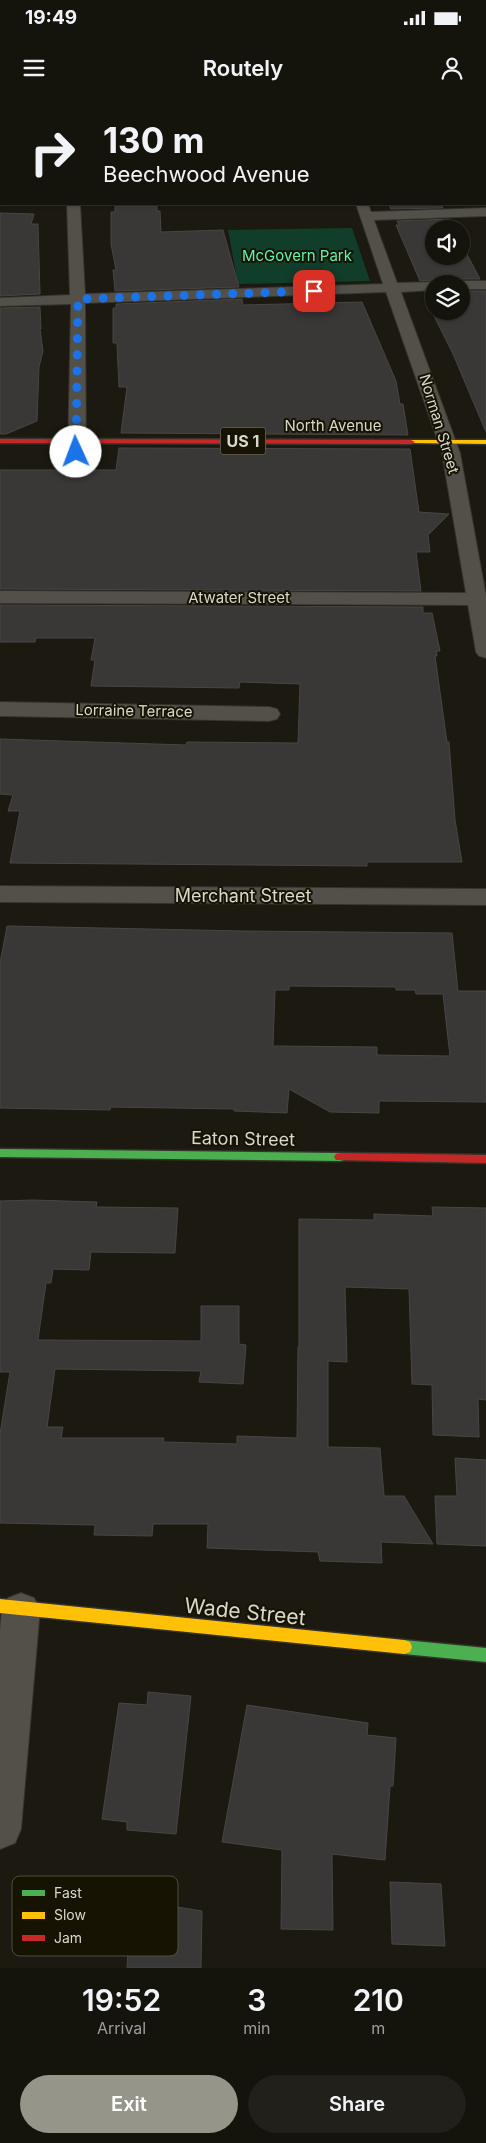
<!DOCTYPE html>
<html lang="en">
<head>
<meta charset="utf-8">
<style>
  body { margin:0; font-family:Inter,sans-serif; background:#21201a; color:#f1f3f6; height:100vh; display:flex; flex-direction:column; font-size:19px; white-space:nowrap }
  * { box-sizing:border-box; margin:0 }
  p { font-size:16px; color:#9d9e9d }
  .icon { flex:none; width:28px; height:28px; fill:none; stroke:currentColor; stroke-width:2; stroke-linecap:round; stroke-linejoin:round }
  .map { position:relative; height:1868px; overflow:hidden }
  .panel { display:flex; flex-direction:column; background:#14130c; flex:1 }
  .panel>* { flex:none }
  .hud { position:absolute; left:0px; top:0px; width:486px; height:105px; box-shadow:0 1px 4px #0004,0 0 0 1px #33322d; background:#14130c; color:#f1f3f6; overflow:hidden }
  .buttons { position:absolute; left:425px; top:120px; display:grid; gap:10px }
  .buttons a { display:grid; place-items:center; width:45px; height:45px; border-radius:50%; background:#14130c; box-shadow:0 1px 4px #0004,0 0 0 1px #33322d; font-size:25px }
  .pin { position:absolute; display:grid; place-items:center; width:42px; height:42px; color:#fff; margin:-21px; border-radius:10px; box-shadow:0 2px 8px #0006 }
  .me { position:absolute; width:55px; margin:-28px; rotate:358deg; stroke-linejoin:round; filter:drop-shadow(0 0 4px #0008) }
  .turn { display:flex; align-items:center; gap:18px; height:105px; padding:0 20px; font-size:22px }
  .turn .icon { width:65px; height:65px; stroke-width:2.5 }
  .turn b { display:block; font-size:35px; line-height:42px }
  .eta { display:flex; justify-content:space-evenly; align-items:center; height:85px; text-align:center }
  .eta b { font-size:30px; font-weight:600; line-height:35px }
  .action { display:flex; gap:10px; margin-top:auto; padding:10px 20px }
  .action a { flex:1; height:58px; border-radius:30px; background:#96958a; color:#fff; font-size:20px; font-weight:600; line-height:58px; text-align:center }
  .action a+a { background:#21201a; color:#f1f3f6 }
  .status { display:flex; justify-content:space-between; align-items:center; height:35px; padding:0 25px; background:#14130c; direction:ltr }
  .status svg { height:14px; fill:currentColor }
  header { display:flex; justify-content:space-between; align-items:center; height:65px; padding:0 20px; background:#14130c; font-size:22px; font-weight:600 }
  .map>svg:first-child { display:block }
  .green { fill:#113e2b }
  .building { fill:#3a3837; stroke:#484645; fill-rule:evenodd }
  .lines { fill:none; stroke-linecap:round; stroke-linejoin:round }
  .lane-casing { stroke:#34332c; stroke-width:3 }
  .street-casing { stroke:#34332c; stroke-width:2 }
  .fast-casing { stroke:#34332c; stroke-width:3 }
  .slow-casing { stroke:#34332c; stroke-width:3 }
  .jam-casing { stroke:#34332c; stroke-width:3 }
  .lane { fill:#525049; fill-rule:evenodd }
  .street { fill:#525049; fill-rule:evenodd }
  .fast { fill:#4caf50; fill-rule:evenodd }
  .slow { fill:#ffc107; fill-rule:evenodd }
  .jam { fill:#c62828; fill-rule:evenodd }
  .route { stroke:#1a73e8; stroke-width:9; stroke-dasharray:0 16.2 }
  .labels { text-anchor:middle; stroke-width:4; stroke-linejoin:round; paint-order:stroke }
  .far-park-label { font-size:15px; fill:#5df4b3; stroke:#171303 }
  .far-street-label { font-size:15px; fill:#d9d8cc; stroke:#171303 }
  .shield { fill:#171303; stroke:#9f9d90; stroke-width:1 }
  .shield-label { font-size:16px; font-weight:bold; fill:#d9d8cc }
  .street-label { font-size:18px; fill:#d9d8cc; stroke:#171303 }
  .near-street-label { font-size:21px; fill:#d9d8cc; stroke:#171303 }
  .key { fill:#171303; stroke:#514e3f; stroke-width:1 }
  .key-label { font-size:14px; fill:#d9d8cc }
</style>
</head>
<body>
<div class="status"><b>19:49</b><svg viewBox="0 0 49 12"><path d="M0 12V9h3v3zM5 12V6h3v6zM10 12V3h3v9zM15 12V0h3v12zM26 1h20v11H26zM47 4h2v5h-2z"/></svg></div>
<header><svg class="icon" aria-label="menu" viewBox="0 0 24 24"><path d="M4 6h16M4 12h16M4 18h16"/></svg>Routely<svg class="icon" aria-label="person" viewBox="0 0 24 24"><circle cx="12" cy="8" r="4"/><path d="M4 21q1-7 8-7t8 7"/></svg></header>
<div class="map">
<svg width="486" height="1868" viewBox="0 0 486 1868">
  <rect width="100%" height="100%" fill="#1b1910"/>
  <path class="green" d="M 352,128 L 370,181 L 238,184 L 228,130 Z"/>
  <path class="building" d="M 388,104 L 441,104 L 443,108 L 391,109 Z
    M 115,106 L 157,106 L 157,111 L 160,111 L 161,132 L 223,130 L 239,187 L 115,191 L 113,170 L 116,170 L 111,144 L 111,112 L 115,112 Z
    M 0,113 L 34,114 L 31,124 L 38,124 L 40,194 L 0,196 Z
    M 449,119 L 454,129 L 434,129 L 434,156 L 461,156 L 461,143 L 480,179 L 461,179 L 453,184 L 442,184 L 434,180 L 420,181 L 396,125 L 399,125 L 397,121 Z
    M 461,191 L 486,191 L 486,332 L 453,254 L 425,198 L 427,198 L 425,192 L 434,192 L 434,211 L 461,211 Z
    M 242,199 L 243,205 L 362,202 L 396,281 L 400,304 L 403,304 L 408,335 L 121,333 L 127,287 L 119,287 L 117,243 L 113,243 L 113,208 L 116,208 L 116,204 Z
    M 40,207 L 41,229 L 40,229 L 43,251 L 39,267 L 37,321 L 6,334 L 0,334 L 0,208 Z
    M 119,348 L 410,349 L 419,412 L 449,414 L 428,435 L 430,452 L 416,452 L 421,491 L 0,489 L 0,370 L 116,370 Z
    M 0,505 L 423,507 L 423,513 L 432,513 L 440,551 L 436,551 L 437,556 L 435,556 L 447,642 L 449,642 L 455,720 L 462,762 L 367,762 L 367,766 L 10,763 L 20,711 L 8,711 L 13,695 L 0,694 L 0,639 L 186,645 L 187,642 L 298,643 L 300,584 L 240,582 L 239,588 L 91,586 L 95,560 L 91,560 L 95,538 L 36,538 L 35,542 L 0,542 Z
    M 7,826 L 243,831 L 452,833 L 458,891 L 486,891 L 486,1002 L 379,1001 L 379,1013 L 330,1012 L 289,989 L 287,1013 L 234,1011 L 234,1009 L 111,1007 L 110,1010 L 0,1008 L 0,863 ZM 289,886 L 396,887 L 396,890 L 415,890 L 416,894 L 443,894 L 450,956 L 377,955 L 377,947 L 273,946 L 275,890 L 289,890 Z
    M 33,1100 L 97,1102 L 96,1107 L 178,1108 L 175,1153 L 91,1152 L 89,1170 L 53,1169 L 51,1183 L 46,1183 L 38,1240 L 201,1241 L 201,1206 L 239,1206 L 239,1244 L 246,1245 L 243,1284 L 199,1282 L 201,1271 L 55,1269 L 47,1327 L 63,1327 L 61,1338 L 164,1338 L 163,1342 L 237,1344 L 237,1336 L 297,1338 L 298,1247 L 299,1247 L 299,1119 L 374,1120 L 374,1114 L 433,1116 L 432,1107 L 486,1108 L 486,1300 L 478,1299 L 479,1337 L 433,1335 L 432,1285 L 412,1284 L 409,1189 L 345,1187 L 347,1262 L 328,1261 L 328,1347 L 380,1348 L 384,1396 L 404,1396 L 433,1444 L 381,1442 L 382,1463 L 320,1461 L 318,1452 L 207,1448 L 208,1424 L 153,1424 L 152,1436 L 94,1435 L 95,1425 L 0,1423 L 0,1334 L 10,1272 L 0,1272 L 0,1101 Z
    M 455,1358 L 486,1360 L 486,1446 L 437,1444 L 435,1396 L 457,1396 Z
    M 148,1592 L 191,1596 L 176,1734 L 127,1730 L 127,1722 L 102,1719 L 119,1603 L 147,1605 Z
    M 247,1605 L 368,1623 L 367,1635 L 396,1638 L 393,1686 L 390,1686 L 385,1760 L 332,1754 L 333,1830 L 281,1829 L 282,1750 L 222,1742 Z
    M 390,1782 L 441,1784 L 445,1846 L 392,1844 Z
    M 165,1805 L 202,1811 L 201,1868 L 127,1868 L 130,1817 L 165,1817 Z"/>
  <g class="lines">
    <defs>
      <path id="lane" d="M 485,8 L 486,8 L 486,12 L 485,12 Z
        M 485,27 L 486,27 L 486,33 L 485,33 Z"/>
      <path id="street" d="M 64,0 L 76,0 L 76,1 L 65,1 Z
        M 236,0 L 248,0 L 249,1 L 237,1 Z
        M 314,0 L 326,0 L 326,1 L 315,1 Z
        M 0,17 L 1,17 L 1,23 L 0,23 Z
        M 67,104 L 80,104 L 85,194 L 383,184 L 356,104 L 368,104 L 371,112 L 486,108 L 486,116 L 374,120 L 397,183 L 434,182 L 440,184 L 434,184 L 434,190 L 401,192 L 460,353 L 486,496 L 486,558 L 479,556 L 476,552 L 468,505 L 0,503 L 0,491 L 466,493 L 442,353 L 386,192 L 85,203 L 86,352 L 83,356 L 77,357 L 71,356 L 68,352 L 71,204 L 0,206 L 0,198 L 70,195 Z
        M 461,181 L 486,181 L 486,189 L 461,189 L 461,184 L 455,184 Z
        M 0,602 L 269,607 L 277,609 L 280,614 L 277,619 L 269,621 L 0,616 Z
        M 0,786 L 486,789 L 486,805 L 0,802 Z
        M 21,1493 L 34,1498 L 40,1509 L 21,1729 L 15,1743 L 0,1749 L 0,1531 L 2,1509 L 8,1498 Z"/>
      <path id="fast" d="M 0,63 L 1,64 L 1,66 L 0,67 Z
        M 0,1049 L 340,1053 L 344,1054 L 346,1057 L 344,1060 L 340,1061 L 0,1057 Z
        M 404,1540 L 486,1548 L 486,1562 L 404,1554 L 398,1552 L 396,1547 L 398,1542 Z"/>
      <path id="slow" d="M 485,49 L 486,49 L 486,51 L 485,51 Z
        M 411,340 L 486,340 L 486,344 L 409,343 L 409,341 Z
        M 0,1499 L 404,1540 L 410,1542 L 412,1547 L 410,1552 L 404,1554 L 0,1513 Z"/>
      <path id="jam" d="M 0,339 L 411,340 L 415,342 L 411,344 L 0,343 Z
        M 340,1053 L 486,1055 L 486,1063 L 336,1060 L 334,1057 L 336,1054 Z"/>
    </defs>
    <use href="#lane" class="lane-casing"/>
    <use href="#street" class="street-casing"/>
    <use href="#fast" class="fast-casing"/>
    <use href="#slow" class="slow-casing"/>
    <use href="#jam" class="jam-casing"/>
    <use href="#lane" class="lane"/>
    <use href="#street" class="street"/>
    <use href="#fast" class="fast"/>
    <use href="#slow" class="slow"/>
    <use href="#jam" class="jam"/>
  </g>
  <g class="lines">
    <path class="route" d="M 76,352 L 78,199 L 314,191"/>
  </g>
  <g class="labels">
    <g class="far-park-label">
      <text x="297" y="161">McGovern Park</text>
    </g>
    <g class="far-street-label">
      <text transform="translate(439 324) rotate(73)" y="5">Norman Street</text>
      <text x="333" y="331">North Avenue</text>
      <text x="239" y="503">Atwater Street</text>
      <text transform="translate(134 611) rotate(1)" y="5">Lorraine Terrace</text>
    </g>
    <rect class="shield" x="220.5" y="327.5" width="45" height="27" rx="4"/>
    <g class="shield-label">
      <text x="243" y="347">US 1</text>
    </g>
    <g class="street-label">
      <text x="243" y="802">Merchant Street</text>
      <text transform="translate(243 1039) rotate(1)" y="6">Eaton Street</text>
    </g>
    <g class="near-street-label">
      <text transform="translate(245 1512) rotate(6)" y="7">Wade Street</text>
    </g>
  </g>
  <rect x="12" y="1776" width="166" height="80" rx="8" class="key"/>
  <rect x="22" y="1790" width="23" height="6" fill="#4caf50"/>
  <rect x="22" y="1812" width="23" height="7" fill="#ffc107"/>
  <rect x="22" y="1835" width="23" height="6" fill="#c62828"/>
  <g class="key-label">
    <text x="54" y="1798">Fast</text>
    <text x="54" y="1820">Slow</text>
    <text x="54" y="1843">Jam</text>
  </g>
</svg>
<div class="buttons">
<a><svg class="icon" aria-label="sound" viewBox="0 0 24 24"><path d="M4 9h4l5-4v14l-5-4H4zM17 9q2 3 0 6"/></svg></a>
<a><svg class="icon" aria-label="layers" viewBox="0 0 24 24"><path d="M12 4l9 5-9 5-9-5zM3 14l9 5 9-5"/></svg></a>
</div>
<div class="pin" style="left:314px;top:191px;background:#d93025"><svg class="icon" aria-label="arrive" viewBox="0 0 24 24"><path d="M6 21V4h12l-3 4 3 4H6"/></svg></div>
<svg class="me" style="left:76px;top:352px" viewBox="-20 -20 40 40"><circle r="19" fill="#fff"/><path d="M0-13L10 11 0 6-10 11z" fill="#1a73e8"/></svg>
<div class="hud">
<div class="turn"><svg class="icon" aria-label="right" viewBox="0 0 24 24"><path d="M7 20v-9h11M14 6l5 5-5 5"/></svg><div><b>130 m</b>Beechwood Avenue</div></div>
</div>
</div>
<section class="panel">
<div class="eta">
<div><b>19:52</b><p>Arrival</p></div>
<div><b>3</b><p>min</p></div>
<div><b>210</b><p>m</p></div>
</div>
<div class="action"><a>Exit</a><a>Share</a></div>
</section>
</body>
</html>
